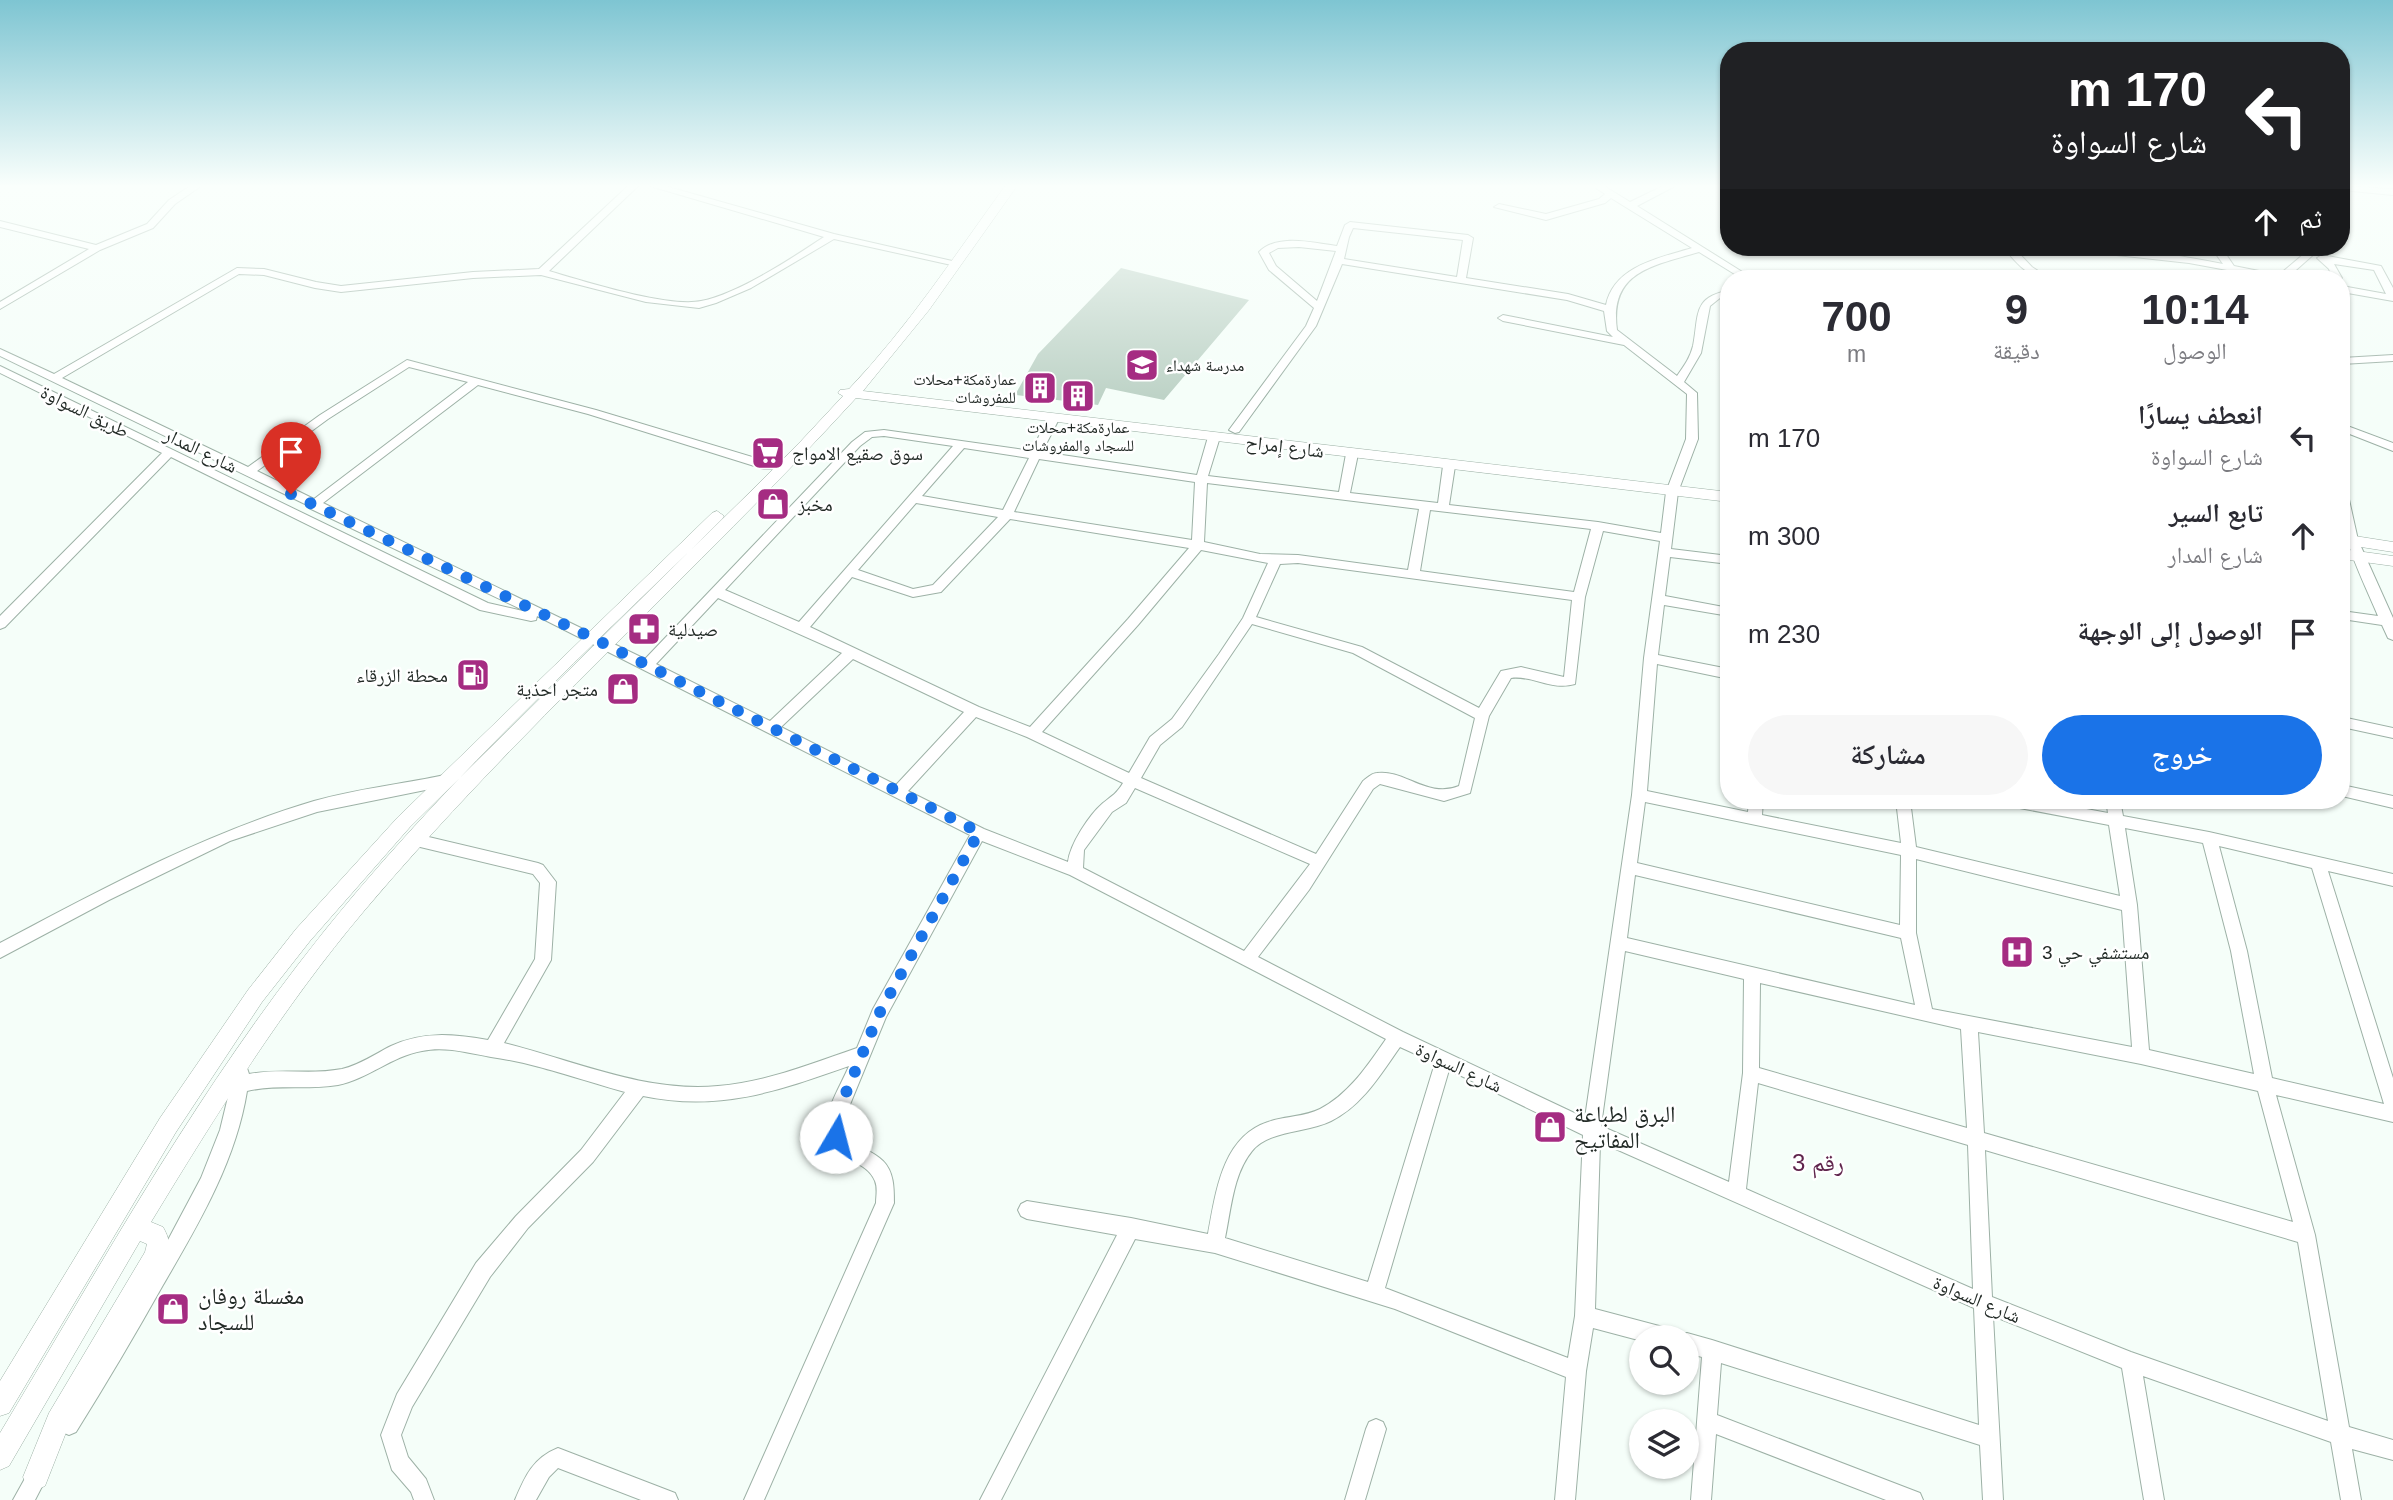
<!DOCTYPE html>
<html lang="ar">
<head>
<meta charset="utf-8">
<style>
  body { margin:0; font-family:Helvetica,"Noto Naskh Arabic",sans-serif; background:#f7f7f7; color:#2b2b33; direction:rtl; height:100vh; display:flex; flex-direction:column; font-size:26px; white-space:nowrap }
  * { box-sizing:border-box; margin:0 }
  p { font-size:23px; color:#7c7c81 }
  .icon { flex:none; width:38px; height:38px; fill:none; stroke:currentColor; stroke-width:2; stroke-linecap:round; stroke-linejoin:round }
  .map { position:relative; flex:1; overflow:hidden; direction:ltr }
  .details { position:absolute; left:1720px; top:270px; width:630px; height:539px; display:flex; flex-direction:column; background:#fff; border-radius:28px; box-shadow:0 2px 5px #0004; direction:rtl }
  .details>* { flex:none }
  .banner { position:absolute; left:1720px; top:42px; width:630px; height:214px; border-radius:28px; box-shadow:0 2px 5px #0004; direction:rtl; background:#202124; color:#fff; overflow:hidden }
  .fabs { position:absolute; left:1629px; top:1325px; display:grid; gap:14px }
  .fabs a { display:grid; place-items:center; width:70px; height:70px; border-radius:50%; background:#fff; box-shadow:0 2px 5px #0004; font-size:35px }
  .pin { position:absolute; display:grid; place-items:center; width:60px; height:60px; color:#fff; margin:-72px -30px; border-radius:50% 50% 50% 0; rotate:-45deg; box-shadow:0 0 7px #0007 }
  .pin .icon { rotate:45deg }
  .me { position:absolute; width:77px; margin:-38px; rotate:8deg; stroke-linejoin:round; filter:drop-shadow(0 0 5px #0008) }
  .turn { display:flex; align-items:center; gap:24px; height:147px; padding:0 28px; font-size:32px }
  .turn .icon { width:91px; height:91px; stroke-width:2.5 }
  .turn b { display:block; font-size:49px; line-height:60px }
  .then { display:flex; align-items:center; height:66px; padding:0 28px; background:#0003; gap:14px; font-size:26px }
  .eta { display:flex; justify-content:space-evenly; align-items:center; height:119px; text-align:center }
  .eta b { font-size:42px; font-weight:600; line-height:49px }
  .primary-button { display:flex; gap:14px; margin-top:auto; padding:14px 28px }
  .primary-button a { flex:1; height:80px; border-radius:42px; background:#1a73e8; color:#fff; font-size:28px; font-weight:600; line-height:80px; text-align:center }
  .primary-button a+a { background:#f7f7f7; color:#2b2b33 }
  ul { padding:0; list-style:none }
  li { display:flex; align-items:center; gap:21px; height:98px; padding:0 28px }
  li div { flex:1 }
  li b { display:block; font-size:26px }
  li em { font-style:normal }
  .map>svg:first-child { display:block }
  .building { fill:#bed3c7 }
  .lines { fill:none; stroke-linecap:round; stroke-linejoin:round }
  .minor-casing { stroke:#9db1a6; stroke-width:2 }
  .major-casing { stroke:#9db1a6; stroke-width:1 }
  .minor { fill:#fff; fill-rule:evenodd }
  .major { fill:#fff; fill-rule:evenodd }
  .route { stroke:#1a73e8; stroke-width:12; stroke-dasharray:0 21.6 }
  .labels { text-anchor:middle; stroke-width:5; stroke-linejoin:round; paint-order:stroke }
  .far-poi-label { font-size:16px; fill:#232b27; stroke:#fff; text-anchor:start }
  .street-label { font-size:19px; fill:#232b27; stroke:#fff }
  .poi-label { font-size:19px; fill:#232b27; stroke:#fff; text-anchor:start }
  .near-poi-label { font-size:23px; fill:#232b27; stroke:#fff; text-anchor:start }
  .near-neighbourhood-label { font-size:24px; fill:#60254d; stroke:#fff }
</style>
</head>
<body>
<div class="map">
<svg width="2393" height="1500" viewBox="0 0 2393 1500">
  <rect width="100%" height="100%" fill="#f5fef9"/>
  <path class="building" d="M 1121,268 L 1249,300 L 1164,400 L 1106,388 L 1098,405 L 1015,395 L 1038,354 Z"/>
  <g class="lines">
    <defs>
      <path id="minor" d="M 190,186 L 201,186 L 175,204 L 153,228 L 100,250 L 0,309 L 0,302 L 89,249 L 0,227 L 0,221 L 96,245 L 147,224 L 169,200 Z
        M 628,186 L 638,186 L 549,271 C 583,281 668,308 701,301 C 738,294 792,258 824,237 L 650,186 L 665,186 L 834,234 L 961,263 L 956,266 L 834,239 L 751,288 L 716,303 L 699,308 L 646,302 L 541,275 L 473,278 L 341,292 L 315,288 L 264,275 L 239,274 L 62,378 L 248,467 L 320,415 L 407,360 L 596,410 L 772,463 L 772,469 L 764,469 L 588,414 L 478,385 L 323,503 L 645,659 L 852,442 L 865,432 L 884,430 L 1032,451 L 1047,419 L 1053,416 L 1059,419 L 1042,452 L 1197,475 L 1208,437 L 1214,434 L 1220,437 L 1208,476 L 1339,492 L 1346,454 L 1352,450 L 1358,454 L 1350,493 L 1438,503 L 1443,466 L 1449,462 L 1455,466 L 1449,505 L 1598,522 L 1661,533 L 1666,492 L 1686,439 L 1687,394 L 1624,345 L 1503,321 L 1498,318 L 1503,315 L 1613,337 L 1607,331 L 1604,311 L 1567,300 L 1342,264 L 1316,326 L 1239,432 L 1235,433 L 1229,430 L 1306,326 L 1314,308 L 1269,270 L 1259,252 C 1278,233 1314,243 1337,246 L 1345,225 L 1350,222 L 1468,235 L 1473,238 L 1466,278 L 1568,294 L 1606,305 C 1614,266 1659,258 1692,248 L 1611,198 L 1605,203 L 1546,220 L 1494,207 L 1499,204 L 1546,214 L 1599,199 L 1605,194 L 1593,186 L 1604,186 L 1630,202 L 1663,186 L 1675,186 L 1637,206 L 1752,278 L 1741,278 L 1699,252 C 1653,266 1609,271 1617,330 L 1677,376 C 1684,366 1690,358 1693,346 C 1699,317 1692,296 1729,291 L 1729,297 L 1720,298 L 1710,306 L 1701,353 L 1684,382 L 1697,393 L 1698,439 L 1678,492 L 1671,549 L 1729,556 L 1729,564 L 1670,557 L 1665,596 L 1729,608 L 1729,616 L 1664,605 L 1658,655 L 1729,669 L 1729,679 L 1657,664 L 1647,791 L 1748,812 L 1749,800 L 1763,800 L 1762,815 L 1901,843 L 1896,800 L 1910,800 L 1916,847 L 2120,896 L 2109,825 L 2009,806 L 2004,804 L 2002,800 L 2038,800 L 2108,813 L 2106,800 L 2120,800 L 2123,816 L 2209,832 L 2393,874 L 2393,886 L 2328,871 L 2393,1078 L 2393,1122 L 2276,1095 L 2315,1235 L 2349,1427 L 2393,1440 L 2393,1460 L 2352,1449 L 2361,1500 L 2341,1500 L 2331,1442 L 2143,1376 L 2164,1500 L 2144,1500 L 2122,1368 L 1993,1316 L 2003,1500 L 1983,1500 L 1980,1445 L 1721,1363 L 1717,1415 L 1920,1493 L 1923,1500 L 1886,1500 L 1716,1434 L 1711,1500 L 1691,1500 L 1702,1357 L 1687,1353 L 1687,1337 L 1680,1336 L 1687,1333 L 1712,1340 L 1979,1425 L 1974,1308 L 1600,1142 L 1595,1309 L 1663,1327 L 1670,1330 L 1673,1337 L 1642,1337 L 1642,1341 L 1593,1328 L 1586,1371 L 1575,1500 L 1555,1500 L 1566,1377 L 1395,1309 L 1215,1253 L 1135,1239 L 1001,1500 L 980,1500 L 1117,1235 L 1027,1219 L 1021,1216 L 1018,1210 L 1021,1204 L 1027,1201 L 1131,1218 L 1208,1234 C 1216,1192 1222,1137 1268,1122 C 1285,1116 1304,1117 1320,1109 C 1349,1094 1368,1065 1386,1039 L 1070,875 L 982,841 L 886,1017 L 844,1119 C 843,1151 865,1143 883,1161 C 894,1172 894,1188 894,1203 L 764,1500 L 744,1500 L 876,1203 C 876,1196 878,1188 875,1181 C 865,1155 821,1162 826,1122 C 829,1103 842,1083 849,1066 C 778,1091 719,1112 643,1096 L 593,1162 L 528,1228 L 490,1277 L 412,1407 L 401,1435 L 408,1457 L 426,1479 L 434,1500 L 414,1500 L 411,1492 L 392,1470 L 381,1435 L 397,1394 L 476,1263 L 516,1216 L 581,1150 L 625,1092 C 581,1080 536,1063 491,1057 C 468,1053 445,1046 422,1051 C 392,1056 368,1079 338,1085 C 307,1090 277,1084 247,1091 C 236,1161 198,1225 163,1285 C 135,1335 106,1384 76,1432 L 69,1435 L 62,1432 L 59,1425 L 62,1418 L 160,1255 L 201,1178 L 220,1130 L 235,1068 L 241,1066 L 247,1068 L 249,1074 C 280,1068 311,1075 342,1069 C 360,1065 375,1054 391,1046 C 423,1031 454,1034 488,1040 L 535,959 L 540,883 L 533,874 L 416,846 L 411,844 L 409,840 L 411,836 L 416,834 L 538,863 L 543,865 L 556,882 L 551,960 L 504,1043 C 573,1060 645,1093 718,1086 C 766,1082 811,1064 857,1048 L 873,1009 L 970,835 L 537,616 L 536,620 L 531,621 L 480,610 L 171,457 L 5,627 L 0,629 L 0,616 L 162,453 L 0,373 L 0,366 L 488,603 L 527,612 L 309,508 L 307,505 L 0,356 L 0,349 L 54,374 L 237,268 L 264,269 L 316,282 L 341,286 L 473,272 L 539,269 ZM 1353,228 L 1463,240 L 1457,277 L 1344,259 L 1349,237 ZM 1299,247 L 1336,251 L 1317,301 L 1276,266 L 1269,253 L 1278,248 ZM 409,367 L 468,382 L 314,499 L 257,471 L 328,419 ZM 884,436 L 953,446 L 799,622 L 725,590 L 860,446 L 872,437 ZM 964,448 L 1029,458 L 1003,510 L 922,496 ZM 1039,459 L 1195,482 L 1192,540 L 1014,512 ZM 1207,483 L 1419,509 L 1408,570 L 1298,555 L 1260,554 L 1204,542 ZM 916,503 L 998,517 L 933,585 L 913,589 L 858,570 ZM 1430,510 L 1591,529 L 1574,592 L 1420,571 ZM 1010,519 L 1189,548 L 1128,619 L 1030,727 L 979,707 L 810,627 L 852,577 L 913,597 L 941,592 ZM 1603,531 L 1660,541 L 1644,658 L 1632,795 L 1585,1118 L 1403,1032 L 1258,957 L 1309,890 L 1373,789 L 1380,784 L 1444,801 L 1470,793 L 1489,716 L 1511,678 C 1533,675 1552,691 1575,684 L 1585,597 ZM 1201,550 L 1268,563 L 1243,618 L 1219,654 L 1172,719 L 1150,737 L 1129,773 L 1042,732 L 1138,625 ZM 1298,563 L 1572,600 L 1564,677 L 1521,667 L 1501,671 L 1479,708 L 1362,647 L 1256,617 L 1280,564 ZM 718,598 L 842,653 L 770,721 L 656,664 ZM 1252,624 L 1353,653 L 1475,718 L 1459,786 C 1428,799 1404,769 1377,773 C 1372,773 1367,778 1363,781 L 1316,854 L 1141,778 L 1160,745 L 1182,727 ZM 853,659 L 964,712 L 896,785 L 781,727 ZM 976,717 L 1027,737 L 1123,783 C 1117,793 1112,796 1103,803 C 1089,815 1070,844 1068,862 L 984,829 L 908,791 ZM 1135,788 L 1310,864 L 1244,951 L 1083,868 L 1084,850 L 1112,812 L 1126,803 ZM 1645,802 L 1901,855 L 1900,925 L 1637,863 ZM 2125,828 L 2203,843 L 2231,951 L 2254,1074 L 2149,1050 L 2137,905 ZM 2219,846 L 2312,868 L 2384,1104 L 2272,1078 L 2247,951 ZM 1916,859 L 2122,910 L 2132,1047 L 1932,1009 L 1916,933 ZM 1635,875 L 1901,938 L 1915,1005 L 1627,938 ZM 1625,951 L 1744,979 L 1743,1073 L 1729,1182 L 1601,1126 ZM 1760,983 L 1961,1029 L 1967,1128 L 1759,1068 ZM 1978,1032 L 2141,1064 L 2258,1091 L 2293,1222 L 1984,1133 ZM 1400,1047 L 1435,1063 L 1368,1282 L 1225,1238 C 1231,1210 1233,1174 1252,1151 C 1269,1130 1307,1133 1331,1121 C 1362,1106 1381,1074 1400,1047 ZM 1449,1070 L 1583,1135 L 1575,1316 L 1568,1358 L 1385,1288 ZM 1758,1083 L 1968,1145 L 1973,1289 L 1746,1189 ZM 1985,1150 L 2298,1242 L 2328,1421 L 2131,1352 L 1992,1297 Z
        M 2342,186 L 2393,189 L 2393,195 L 2342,190 Z
        M 2003,247 L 2013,247 L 2032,267 L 2049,278 C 2028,279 2016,262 2003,247 Z
        M 2066,247 C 2117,245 2172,254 2223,264 L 2211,247 L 2221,247 L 2234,266 L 2279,275 L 2312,247 L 2322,247 L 2287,278 L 2267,278 L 2239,273 L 2234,276 L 2227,270 L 2189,263 L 2071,250 Z
        M 2322,255 L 2381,266 L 2393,288 L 2393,301 L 2342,292 L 2342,286 L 2386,294 L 2374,270 L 2334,264 L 2342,278 L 2332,278 L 2329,269 L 2317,258 Z
        M 2393,355 L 2393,361 L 2342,364 L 2342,358 Z
        M 2342,424 L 2393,443 L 2393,451 L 2342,431 Z
        M 2342,491 L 2348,495 L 2358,540 L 2393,618 L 2393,640 L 2388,638 L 2382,625 L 2342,619 L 2342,611 L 2378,616 C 2361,575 2338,535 2342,491 Z
        M 2342,717 L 2393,728 L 2393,738 L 2342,727 Z
        M 445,775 L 450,777 L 452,781 L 450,785 L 317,812 L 230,841 L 109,900 L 0,958 L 0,943 C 102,889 203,834 314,801 C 356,789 402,784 445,775 Z
        M 2342,785 L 2393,796 L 2393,808 L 2342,796 Z
        M 1376,1419 L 1383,1422 L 1386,1429 L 1365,1500 L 1345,1500 L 1366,1429 L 1369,1422 Z
        M 558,1448 L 675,1493 L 678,1500 L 641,1500 L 558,1468 L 549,1477 L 536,1500 L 515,1500 C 525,1476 533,1458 558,1448 Z
        M 40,1461 L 47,1464 L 50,1471 L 35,1500 L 13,1500 L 33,1464 Z"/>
      <path id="major" d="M 1005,186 L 1017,186 L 929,310 L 863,391 L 1729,492 L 1729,502 L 856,398 C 696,573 517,730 364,911 C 283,1007 216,1115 151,1222 L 163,1227 C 169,1238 170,1243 168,1256 L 67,1430 L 45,1486 L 36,1490 L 27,1486 L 23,1477 L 49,1413 L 145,1252 L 147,1244 L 140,1241 L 9,1466 L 0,1470 L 0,1433 C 95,1275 185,1112 297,966 C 444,773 632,613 801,441 L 843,396 L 838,393 L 840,390 L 849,389 C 908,327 955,255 1005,186 Z
        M 717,511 L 724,516 L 722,519 L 410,827 L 310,941 L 262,1002 L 176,1132 L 9,1413 L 0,1416 L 0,1381 L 160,1118 L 248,990 L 296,929 L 398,817 L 712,513 Z
        M 2342,534 L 2393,542 L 2393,552 L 2342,544 Z
        M 2342,549 L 2393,556 L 2393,566 L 2342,559 Z"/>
    </defs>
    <use href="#minor" class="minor-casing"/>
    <use href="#major" class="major-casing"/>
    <use href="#minor" class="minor"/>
    <use href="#major" class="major"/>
  </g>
  <linearGradient id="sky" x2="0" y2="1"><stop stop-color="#7ec5d2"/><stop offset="0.47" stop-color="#fafffc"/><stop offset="1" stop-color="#fafffc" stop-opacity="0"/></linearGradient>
  <rect width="2393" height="396" fill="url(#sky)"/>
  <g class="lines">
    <path class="route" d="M 291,494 L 593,638 L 979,832 L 879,1014 L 835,1119 L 836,1137"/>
  </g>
  <defs>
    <symbol id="school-square" viewBox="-11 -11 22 22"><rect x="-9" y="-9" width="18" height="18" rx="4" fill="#a52c82" stroke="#fff"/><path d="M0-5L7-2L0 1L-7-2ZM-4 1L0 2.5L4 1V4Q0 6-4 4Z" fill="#fff"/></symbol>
    <symbol id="building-square" viewBox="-11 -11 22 22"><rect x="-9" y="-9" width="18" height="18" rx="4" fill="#a52c82" stroke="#fff"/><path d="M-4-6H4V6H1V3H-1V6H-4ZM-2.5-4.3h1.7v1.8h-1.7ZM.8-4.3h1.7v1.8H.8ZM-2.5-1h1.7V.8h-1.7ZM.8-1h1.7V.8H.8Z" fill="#fff"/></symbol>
    <symbol id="supermarket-square" viewBox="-11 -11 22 22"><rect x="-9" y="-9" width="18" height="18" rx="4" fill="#a52c82" stroke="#fff"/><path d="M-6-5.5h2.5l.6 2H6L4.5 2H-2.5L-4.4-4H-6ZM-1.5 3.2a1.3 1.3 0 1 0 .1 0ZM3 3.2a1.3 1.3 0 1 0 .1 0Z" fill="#fff"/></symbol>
    <symbol id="shop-square" viewBox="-11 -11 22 22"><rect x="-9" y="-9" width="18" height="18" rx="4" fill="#a52c82" stroke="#fff"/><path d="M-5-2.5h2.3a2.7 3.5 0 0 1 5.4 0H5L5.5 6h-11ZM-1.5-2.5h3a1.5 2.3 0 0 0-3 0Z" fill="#fff"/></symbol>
    <symbol id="pharmacy-square" viewBox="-11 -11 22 22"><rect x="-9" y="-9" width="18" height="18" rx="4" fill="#a52c82" stroke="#fff"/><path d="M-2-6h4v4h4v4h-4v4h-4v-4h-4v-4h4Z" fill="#fff"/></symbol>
    <symbol id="fuel-square" viewBox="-11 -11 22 22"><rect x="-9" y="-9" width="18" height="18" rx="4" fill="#a52c82" stroke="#fff"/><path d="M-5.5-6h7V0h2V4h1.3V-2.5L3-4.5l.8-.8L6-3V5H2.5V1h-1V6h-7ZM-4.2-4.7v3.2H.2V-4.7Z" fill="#fff"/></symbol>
    <symbol id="hospital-square" viewBox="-11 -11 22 22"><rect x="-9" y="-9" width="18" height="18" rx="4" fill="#a52c82" stroke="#fff"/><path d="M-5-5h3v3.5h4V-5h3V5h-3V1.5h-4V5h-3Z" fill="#fff"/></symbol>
  </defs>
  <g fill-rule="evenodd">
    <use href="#school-square" x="1123" y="346" width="38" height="38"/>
    <use href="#building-square" x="1021" y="369" width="38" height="38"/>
    <use href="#building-square" x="1059" y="377" width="38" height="38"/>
    <use href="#supermarket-square" x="749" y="434" width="38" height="38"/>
    <use href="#shop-square" x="754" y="485" width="38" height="38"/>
    <use href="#pharmacy-square" x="625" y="610" width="38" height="38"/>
    <use href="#fuel-square" x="454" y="656" width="38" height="38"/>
    <use href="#shop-square" x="604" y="670" width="38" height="38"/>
    <use href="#hospital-square" x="1998" y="933" width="38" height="38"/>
    <use href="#shop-square" x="1531" y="1108" width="38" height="38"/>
    <use href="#shop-square" x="154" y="1290" width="38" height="38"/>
  </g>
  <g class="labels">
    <g class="far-poi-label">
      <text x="1166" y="371">مدرسة شهداء</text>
      <text x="1016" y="385" text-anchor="end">عمارةمكة+محلات<tspan x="1016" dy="18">للمفروشات</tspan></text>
      <text x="1078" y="433" text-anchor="middle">عمارةمكة+محلات<tspan x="1078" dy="18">للسجاد والمفروشات</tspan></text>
    </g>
    <g class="street-label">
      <text transform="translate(85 411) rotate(26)" y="7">طريق السواوة</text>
      <text transform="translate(1285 446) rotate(7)" y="7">شارع إمراح</text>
      <text transform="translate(201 450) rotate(26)" y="7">شارع المدار</text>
      <text transform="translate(1459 1067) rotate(25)" y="7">شارع السواوة</text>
      <text transform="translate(1977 1299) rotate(23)" y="7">شارع السواوة</text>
    </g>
    <g class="poi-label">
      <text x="792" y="460">سوق صقيع الامواج</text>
      <text x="798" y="511">مخبز</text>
      <text x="668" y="636">صيدلية</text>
      <text x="448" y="682" text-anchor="end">محطة الزرقاء</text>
      <text x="598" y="696" text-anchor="end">متجر احذية</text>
      <text x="2042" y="959">مستشفي حي 3</text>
    </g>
    <g class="near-poi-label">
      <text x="1574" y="1122">البرق لطباعة<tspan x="1574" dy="26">المفاتيح</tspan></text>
      <text x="198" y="1304">مغسلة روفان<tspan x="198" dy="26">للسجاد</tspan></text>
    </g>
    <g class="near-neighbourhood-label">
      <text x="1818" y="1171">رقم 3</text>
    </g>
  </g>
</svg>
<div class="fabs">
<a><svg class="icon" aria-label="search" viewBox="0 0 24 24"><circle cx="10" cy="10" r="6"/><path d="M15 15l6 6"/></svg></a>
<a><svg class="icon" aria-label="layers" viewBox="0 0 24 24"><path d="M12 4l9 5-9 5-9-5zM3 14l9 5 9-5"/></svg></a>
</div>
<div class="pin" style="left:291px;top:494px;background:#d93025"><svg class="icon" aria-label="arrive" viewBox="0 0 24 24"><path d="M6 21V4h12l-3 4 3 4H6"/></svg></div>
<svg class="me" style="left:836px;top:1137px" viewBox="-20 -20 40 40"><circle r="19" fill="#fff"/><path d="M0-13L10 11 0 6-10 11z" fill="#1a73e8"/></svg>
<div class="banner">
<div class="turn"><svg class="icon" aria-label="left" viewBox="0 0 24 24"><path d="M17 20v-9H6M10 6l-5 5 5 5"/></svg><div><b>170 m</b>شارع السواوة</div></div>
<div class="then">ثم<svg class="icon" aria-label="ahead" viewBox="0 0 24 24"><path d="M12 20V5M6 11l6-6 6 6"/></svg></div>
</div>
<section class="details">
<div class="eta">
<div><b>10:14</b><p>الوصول</p></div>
<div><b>9</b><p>دقيقة</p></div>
<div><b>700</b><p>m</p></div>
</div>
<ul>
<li><svg class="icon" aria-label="left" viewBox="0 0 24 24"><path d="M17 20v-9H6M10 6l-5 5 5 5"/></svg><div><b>انعطف يسارًا</b><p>شارع السواوة</p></div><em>170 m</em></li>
<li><svg class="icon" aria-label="ahead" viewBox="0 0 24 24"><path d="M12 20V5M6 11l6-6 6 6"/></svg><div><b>تابع السير</b><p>شارع المدار</p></div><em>300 m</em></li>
<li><svg class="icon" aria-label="arrive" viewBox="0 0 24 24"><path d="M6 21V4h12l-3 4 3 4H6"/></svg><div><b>الوصول إلى الوجهة</b></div><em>230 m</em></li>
</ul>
<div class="primary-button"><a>خروج</a><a>مشاركة</a></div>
</section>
</div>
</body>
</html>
